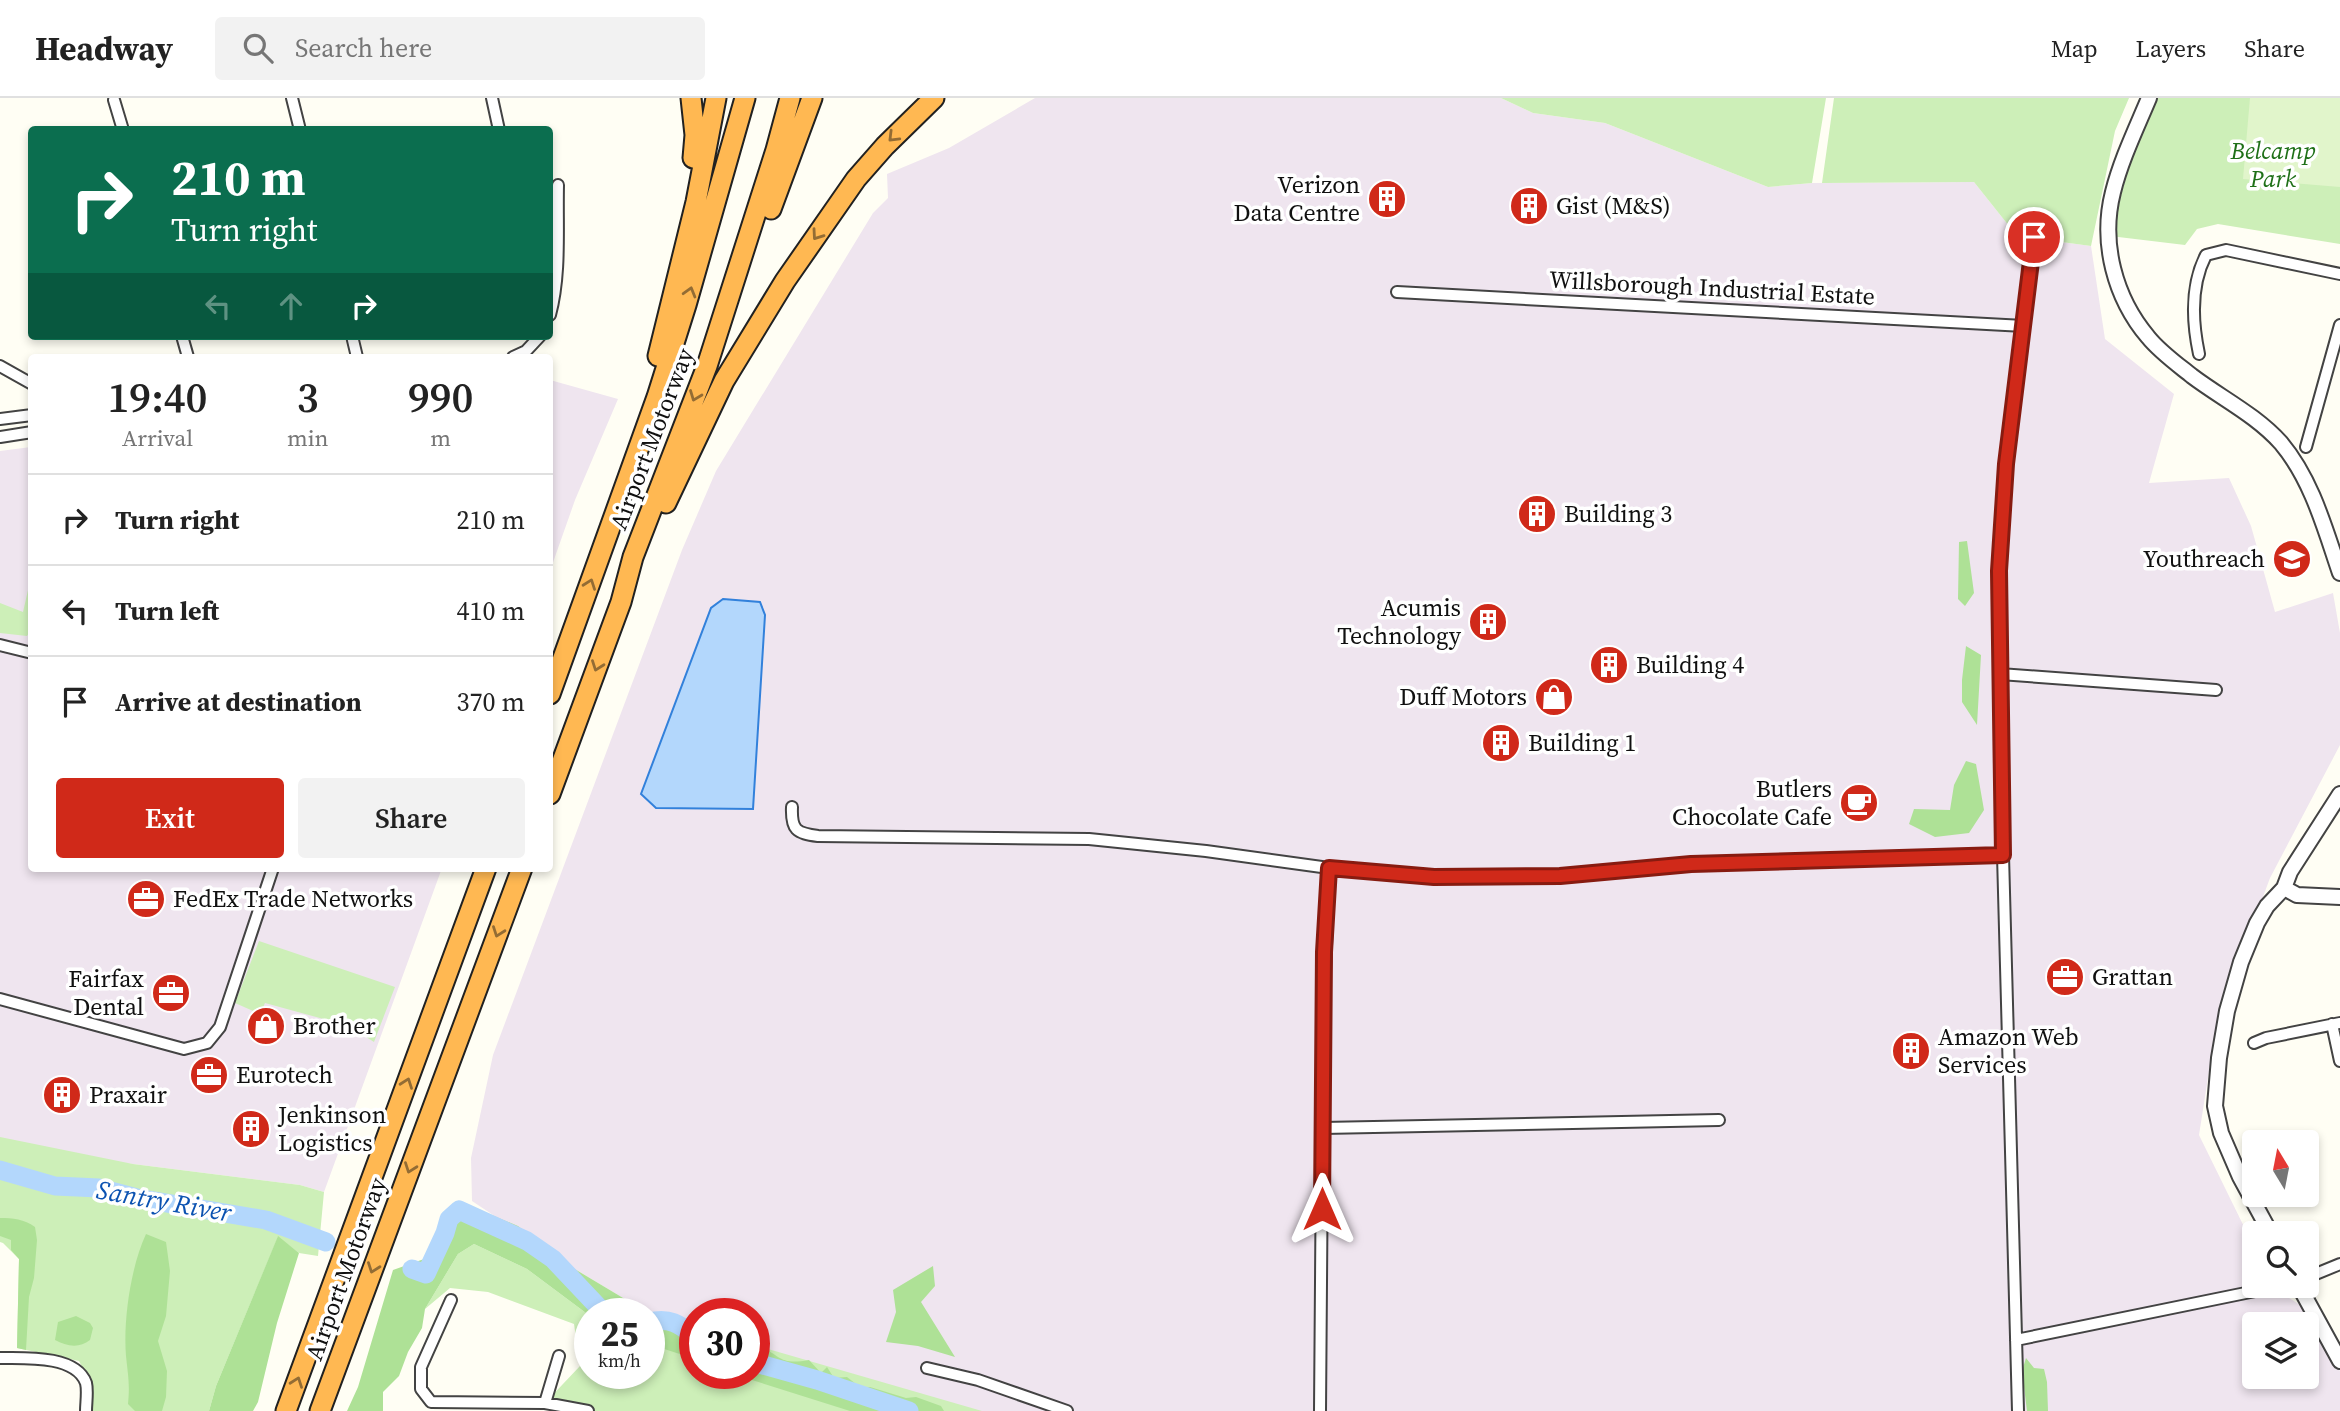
<!DOCTYPE html>
<html lang="en">
<head>
<meta charset="utf-8">
<style>
  body { margin:0; font-family:"Source Serif 4",serif; background:#f2f2f2; color:#222; height:100vh; display:flex; flex-direction:column; font-size:26px; white-space:nowrap }
  * { box-sizing:border-box; margin:0 }
  p { font-size:23px; color:#767676 }
  .icon { flex:none; width:38px; height:38px; fill:none; stroke:currentColor; stroke-width:2; stroke-linecap:round; stroke-linejoin:round }
  .map { position:relative; flex:1; overflow:hidden }
  .sheet { position:absolute; left:28px; top:256px; width:525px; height:518px; display:flex; flex-direction:column; background:#fff; border-radius:7px; box-shadow:0 4px 10px #0003 }
  .sheet>* { flex:none }
  .guide { position:absolute; left:28px; top:28px; width:525px; height:214px; border-radius:7px; box-shadow:0 4px 10px #0003; background:#0b6e4f; color:#fff; overflow:hidden }
  .needle { width:46px; rotate:350deg }
  .fabs { position:absolute; left:2242px; top:1032px; display:grid; gap:14px }
  .fabs a { display:grid; place-items:center; width:77px; height:77px; border-radius:7px; background:#fff; box-shadow:0 4px 10px #0003; font-size:35px }
  .speed { position:absolute; left:574px; top:1200px; display:flex; gap:14px; font-size:35px; font-weight:700; text-align:center }
  .speed>* { display:grid; place-content:center; width:91px; height:91px; border-radius:50%; background:#fff; box-shadow:0 4px 10px #0003; line-height:1 }
  .speed small { font-size:18px; font-weight:400 }
  .speed .limit { border:10px solid #d22; background:#fff; color:#111 }
  .pin { position:absolute; display:grid; place-items:center; width:60px; height:60px; color:#fff; margin:-30px; border:4px solid #fff; border-radius:50%; box-shadow:0 2px 7px #0007 }
  .me { position:absolute; width:77px; margin:-38px; rotate:0deg; stroke-linejoin:round; filter:drop-shadow(0 0 5px #0008) }
  .turn { display:flex; align-items:center; gap:24px; height:147px; padding:0 28px; font-size:32px }
  .turn .icon { width:91px; height:91px; stroke-width:2.5 }
  .turn b { display:block; font-size:49px; line-height:60px }
  .lanes { display:flex; align-items:center; height:66px; padding:0 28px; background:#0003; justify-content:center; gap:35px; direction:ltr }
  .lanes .off { opacity:.35 }
  .eta { display:flex; justify-content:space-evenly; align-items:center; height:119px; text-align:center }
  .eta b { font-size:42px; font-weight:600; line-height:49px }
  .primary-button { display:flex; gap:14px; margin-top:auto; padding:14px 28px }
  .primary-button a { flex:1; height:80px; border-radius:7px; background:#d02919; color:#fff; font-size:28px; font-weight:600; line-height:80px; text-align:center }
  .primary-button a+a { background:#f2f2f2; color:#222 }
  ul { padding:0; list-style:none }
  li { display:flex; align-items:center; gap:21px; height:91px; padding:0 28px; border-top:2px solid #e0e0e0 }
  li div { flex:1 }
  li b { display:block; font-size:26px }
  li em { font-style:normal }
  header { display:flex; align-items:center; gap:42px; box-sizing:border-box; height:98px; padding:0 35px; background:#fff; border-bottom:2px solid #e0e0e0 }
  header strong { font-size:33px }
  nav { display:flex; gap:38px; margin-inline-start:auto; font-size:24px }
  .search { width:490px; height:63px; background:#f2f2f2; display:flex; align-items:center; gap:18px; box-sizing:border-box; padding:0 24px; border-radius:7px; color:#767676; font-size:26px }
  .map>svg:first-child { display:block }
  .industrial { fill:#efe5ef; fill-rule:evenodd }
  .green { fill:#cdefb8 }
  .forest { fill:#aee196 }
  .pitch { fill:#e1f5cb }
  .water { fill:#b3d7fc; stroke:#3281db; stroke-width:2 }
  .lines { fill:none; stroke-linecap:round; stroke-linejoin:round }
  .river { stroke:#b3d7fc; stroke-width:19 }
  .minor-casing { stroke:#434343; stroke-width:14 }
  .tertiary-casing { stroke:#434343; stroke-width:18 }
  .motorway-casing { stroke:#212121; stroke-width:23 }
  .minor { stroke:#fff; stroke-width:10 }
  .tertiary { stroke:#fff; stroke-width:14 }
  .motorway { stroke:#ffb852; stroke-width:19 }
  .oneway { stroke:#936c34 }
  .route-casing { stroke:#871b10; stroke-width:18 }
  .route { stroke:#d02919; stroke-width:12 }
  .labels { text-anchor:middle; stroke-width:7; stroke-linejoin:round; paint-order:stroke }
  .park-label { font-size:24px; font-style:italic; fill:#1f7018; stroke:#fff }
  .poi-label { font-size:24px; fill:#101010; stroke:#fff; text-anchor:start }
  .street-label { font-size:24px; fill:#101010; stroke:#fff }
  .water-label { font-size:26px; font-style:italic; fill:#0b52b1; stroke:#fff }
</style>
</head>
<body>
<header>
<strong>Headway</strong>
<div class="search"><svg class="icon" aria-label="search" viewBox="0 0 24 24"><circle cx="10" cy="10" r="6"/><path d="M15 15l6 6"/></svg>Search here</div>
<nav><a>Map</a><a>Layers</a><a>Share</a></nav>
</header>
<div class="map">
<svg width="2340" height="1313" viewBox="0 0 2340 1313">
  <rect width="100%" height="100%" fill="#fffef4"/>
  <path class="industrial" d="M 1035,0 L 1501,0 L 1533,15 L 1605,25 L 1768,89 L 1812,85 L 1974,84 L 2017,138 L 2091,148 L 2105,241 L 2174,296 L 2149,385 L 2229,380 L 2251,428 L 2275,514 L 2333,495 L 2340,535 L 2340,647 L 2270,780 L 2217,922 L 2199,1037 L 2254,1149 L 2254,1188 L 2275,1191 L 2300,1207 L 2340,1273 L 2340,1313 L 977,1313 L 754,1249 L 754,1216 L 695,1216 L 695,1232 L 660,1222 L 573,1170 L 472,1103 L 471,1060 L 493,957 L 682,452 L 716,373 L 873,115 L 888,100 L 887,76 L 949,50 ZM 2254,1227 L 2306,1227 L 2306,1279 L 2254,1279 Z
    M 550,282 L 618,301 L 575,402 L 550,473 Z
    M 31,349 L 32,770 L 442,770 L 324,1094 L 300,1087 L 133,1066 L 0,1054 L 0,353 Z"/>
  <path class="green" d="M 1501,0 L 1826,0 L 1812,85 L 1768,89 L 1605,25 L 1533,15 Z
    M 1834,0 L 2129,0 L 2115,33 L 2091,148 L 2017,138 L 1974,84 L 1822,85 Z
    M 2153,0 L 2340,0 L 2340,146 L 2218,126 L 2197,131 L 2185,147 L 2110,138 L 2138,34 Z
    M 31,479 L 31,532 L 27,538 L 0,535 L 0,505 L 23,514 Z
    M 259,843 L 395,889 L 374,944 L 349,928 L 265,905 L 260,916 L 235,905 Z
    M 0,1039 L 133,1066 L 300,1087 L 324,1094 L 318,1158 L 299,1155 L 278,1139 L 216,1288 L 209,1313 L 89,1313 L 89,1282 L 79,1263 L 17,1250 L 19,1161 L 3,1145 L 0,1144 Z
    M 474,1146 L 527,1171 L 590,1218 L 590,1276 L 649,1276 L 649,1246 L 674,1253 L 678,1225 L 695,1230 L 695,1276 L 754,1276 L 754,1247 L 982,1313 L 584,1313 L 545,1305 L 580,1268 L 574,1226 L 488,1194 L 450,1190 L 425,1211 L 458,1156 Z"/>
  <path class="forest" d="M 1967,443 L 1974,495 L 1965,508 L 1958,501 L 1959,444 Z
    M 1966,548 L 1981,557 L 1977,627 L 1962,604 L 1962,582 Z
    M 1966,663 L 1976,666 L 1984,712 L 1969,735 L 1935,739 L 1909,726 L 1914,711 L 1950,712 L 1954,687 Z
    M 445,1114 L 459,1121 L 487,1115 L 518,1128 L 573,1170 L 660,1222 L 695,1232 L 695,1261 L 649,1246 L 649,1216 L 590,1216 L 590,1218 L 527,1171 L 474,1146 L 458,1156 L 425,1211 L 422,1230 L 408,1254 L 399,1278 L 383,1294 L 383,1313 L 347,1313 L 358,1289 L 393,1172 L 424,1161 Z
    M 0,1120 C 13,1120 24,1121 35,1129 L 37,1142 L 34,1180 L 29,1199 L 26,1252 L 17,1250 L 19,1161 L 11,1152 L 11,1142 L 0,1138 Z
    M 146,1136 L 166,1144 L 170,1173 L 166,1218 L 158,1243 L 167,1273 L 166,1299 L 162,1313 L 135,1313 L 128,1306 C 130,1286 128,1277 126,1258 C 123,1222 131,1168 146,1136 Z
    M 278,1138 L 299,1155 L 277,1225 L 258,1304 L 253,1313 L 209,1313 L 216,1288 Z
    M 933,1168 L 935,1188 L 921,1204 L 955,1259 L 918,1248 L 886,1244 L 896,1214 L 893,1192 Z
    M 76,1218 L 90,1225 L 93,1230 L 90,1242 C 79,1251 66,1248 55,1242 L 58,1224 Z
    M 754,1246 C 781,1255 776,1268 809,1262 L 821,1275 L 827,1269 L 834,1280 L 847,1279 L 861,1290 L 870,1289 L 906,1300 L 916,1299 L 941,1308 L 944,1313 L 850,1313 L 733,1276 L 754,1276 Z
    M 2026,1260 L 2034,1270 L 2044,1271 L 2047,1284 L 2048,1313 L 2027,1313 L 2022,1273 Z"/>
  <path class="pitch" d="M 2250,0 L 2340,0 L 2340,89 L 2243,81 Z"/>
  <path class="water" d="M 723,501 L 760,504 L 765,517 L 753,711 L 656,710 L 641,696 L 711,510 Z"/>
  <g class="lines">
    <path class="river" d="M 0,1072 L 55,1088 L 99,1090 L 137,1100 L 266,1122 L 326,1144
      M 412,1171 L 426,1176 L 445,1135 L 449,1121 L 459,1112 L 527,1143 L 553,1161 L 605,1216
      M 649,1224 C 670,1219 679,1226 695,1238
      M 754,1260 L 763,1267 L 817,1282 L 909,1313"/>
    <defs>
      <path id="minor" d="M 292,0 L 300,32
        M 492,0 L 499,32
        M 114,2 L 123,32
        M 1397,194 L 2024,228
        M 550,217 C 561,176 557,130 558,87
        M 182,238 L 188,259
        M 352,238 L 357,259
        M 2199,256 C 2192,223 2190,188 2206,157 L 2226,152 L 2340,176
        M 513,259 L 526,253 L 540,238
        M 0,268 L 32,286
        M 0,321 L 32,317
        M 0,339 L 32,334
        M 2306,349 L 2340,227
        M 0,547 L 32,555
        M 2000,576 L 2216,592
        M 792,709 C 791,732 796,735 818,738 L 1089,741 L 1206,753 L 1329,770 L 1434,779 L 1560,778 L 1691,766 L 2003,757
        M 0,901 L 184,951 L 207,945 L 220,929 L 273,770
        M 2332,926 L 2340,963
        M 2254,945 L 2266,940 L 2340,925
        M 1323,1030 L 1719,1022
        M 2306,1180 L 2340,1166
        M 451,1202 L 421,1269 L 421,1291 L 431,1304 L 545,1305 L 588,1313
        M 2016,1242 L 2275,1189
        M 0,1260 C 25,1260 76,1257 86,1285 C 88,1293 86,1305 86,1313
        M 927,1270 L 978,1282 L 1067,1313
        M 545,1305 L 559,1258
        M 1320,1313 L 1323,925 L 1329,770
        M 2018,1313 L 2003,757 L 1999,473 L 2005,366 L 2034,139"/>
      <path id="tertiary" d="M 2149,0 C 2136,31 2121,62 2113,94 C 2100,145 2115,200 2148,239 C 2160,254 2177,266 2192,278 C 2221,300 2256,317 2281,345 C 2312,382 2325,431 2340,475
        M 2284,790 L 2297,797 L 2340,799
        M 2271,1136 L 2240,1079 L 2221,1035 L 2215,1008 L 2219,960 L 2227,913 L 2241,864 L 2257,825 L 2267,808 L 2284,790 L 2290,774 L 2340,696
        M 2299,1188 L 2340,1263"/>
      <path id="motorway" d="M 691,0 L 695,37 L 693,60
        M 771,111 L 812,0
        M 658,258 L 696,104 L 716,0
        M 666,405 L 724,283 L 785,183 L 856,81 L 885,48 L 934,0
        M 550,596 L 657,299 L 686,207 L 745,0
        M 550,696 L 621,504 L 633,459 L 707,268 L 776,52 L 790,0
        M 286,1313 L 486,770
        M 320,1313 L 522,770"/>
    </defs>
    <use href="#minor" class="minor-casing"/>
    <use href="#tertiary" class="tertiary-casing"/>
    <use href="#motorway" class="motorway-casing"/>
    <use href="#minor" class="minor"/>
    <use href="#tertiary" class="tertiary"/>
    <use href="#motorway" class="motorway"/>
  </g>
  <defs><path id="oneway-chevron" d="M-2-3.5L2.5 0L-2 3.5" fill="none" stroke-width="1.6" stroke-linecap="round" stroke-linejoin="round" transform="scale(1.75)"/></defs>
  <g class="oneway">
    <use href="#oneway-chevron" transform="translate(893 39) rotate(135)"/>
    <use href="#oneway-chevron" transform="translate(817 137) rotate(125)"/>
    <use href="#oneway-chevron" transform="translate(690 194) rotate(-74)"/>
    <use href="#oneway-chevron" transform="translate(695 298) rotate(111)"/>
    <use href="#oneway-chevron" transform="translate(590 486) rotate(-70)"/>
    <use href="#oneway-chevron" transform="translate(597 568) rotate(110)"/>
    <use href="#oneway-chevron" transform="translate(498 834) rotate(110)"/>
    <use href="#oneway-chevron" transform="translate(407 985) rotate(-70)"/>
    <use href="#oneway-chevron" transform="translate(410 1070) rotate(110)"/>
    <use href="#oneway-chevron" transform="translate(373 1170) rotate(110)"/>
    <use href="#oneway-chevron" transform="translate(297 1284) rotate(-70)"/>
  </g>
  <g class="lines">
    <defs>
      <path id="route" d="M 1322,1111 L 1324,854 L 1329,770 L 1434,779 L 1560,778 L 1691,766 L 2003,757 L 1999,473 L 2006,366 L 2034,139"/>
    </defs>
    <use href="#route" class="route-casing"/>
    <use href="#route" class="route"/>
  </g>
  <defs>
    <symbol id="building-disc" viewBox="-11 -11 22 22"><circle r="9.5" fill="#d02919" stroke="#fff"/><path d="M-4-6H4V6H1V3H-1V6H-4ZM-2.5-4.3h1.7v1.8h-1.7ZM.8-4.3h1.7v1.8H.8ZM-2.5-1h1.7V.8h-1.7ZM.8-1h1.7V.8H.8Z" fill="#fff"/></symbol>
    <symbol id="university-disc" viewBox="-11 -11 22 22"><circle r="9.5" fill="#d02919" stroke="#fff"/><path d="M0-5L7-2L0 1L-7-2ZM-4 1L0 2.5L4 1V4Q0 6-4 4Z" fill="#fff"/></symbol>
    <symbol id="shop-disc" viewBox="-11 -11 22 22"><circle r="9.5" fill="#d02919" stroke="#fff"/><path d="M-5-2.5h2.3a2.7 3.5 0 0 1 5.4 0H5L5.5 6h-11ZM-1.5-2.5h3a1.5 2.3 0 0 0-3 0Z" fill="#fff"/></symbol>
    <symbol id="cafe-disc" viewBox="-11 -11 22 22"><circle r="9.5" fill="#d02919" stroke="#fff"/><path d="M-5.5-4.5H6V0H3Q3 3.5 0 3.5H-2.5Q-5.5 3.5-5.5 0ZM3-3.2v2h1.7v-2ZM-6 4.5H4V6H-6Z" fill="#fff"/></symbol>
    <symbol id="office-disc" viewBox="-11 -11 22 22"><circle r="9.5" fill="#d02919" stroke="#fff"/><path d="M-6-3h4V-5.5h4V-3h4V5H-6ZM-1-4.5V-3h2v-1.5ZM-6 0V1H6V0Z" fill="#fff"/></symbol>
  </defs>
  <g fill-rule="evenodd">
    <use href="#building-disc" x="1365" y="79" width="44" height="44"/>
    <use href="#building-disc" x="1507" y="86" width="44" height="44"/>
    <use href="#building-disc" x="1515" y="394" width="44" height="44"/>
    <use href="#university-disc" x="2270" y="439" width="44" height="44"/>
    <use href="#building-disc" x="1466" y="502" width="44" height="44"/>
    <use href="#building-disc" x="1587" y="545" width="44" height="44"/>
    <use href="#shop-disc" x="1532" y="577" width="44" height="44"/>
    <use href="#building-disc" x="1479" y="623" width="44" height="44"/>
    <use href="#cafe-disc" x="1837" y="683" width="44" height="44"/>
    <use href="#office-disc" x="124" y="779" width="44" height="44"/>
    <use href="#office-disc" x="2043" y="857" width="44" height="44"/>
    <use href="#office-disc" x="149" y="873" width="44" height="44"/>
    <use href="#shop-disc" x="244" y="906" width="44" height="44"/>
    <use href="#building-disc" x="1889" y="931" width="44" height="44"/>
    <use href="#office-disc" x="187" y="955" width="44" height="44"/>
    <use href="#building-disc" x="40" y="975" width="44" height="44"/>
    <use href="#building-disc" x="229" y="1009" width="44" height="44"/>
  </g>
  <g class="labels">
    <g class="park-label">
      <text x="2273" y="61">Belcamp<tspan x="2273" dy="28">Park</tspan></text>
    </g>
    <g class="poi-label">
      <text x="1360" y="95" text-anchor="end">Verizon<tspan x="1360" dy="28">Data Centre</tspan></text>
      <text x="1556" y="116">Gist (M&amp;S)</text>
      <text x="1564" y="424">Building 3</text>
      <text x="2265" y="469" text-anchor="end">Youthreach</text>
      <text x="1461" y="518" text-anchor="end">Acumis<tspan x="1461" dy="28">Technology</tspan></text>
      <text x="1636" y="575">Building 4</text>
      <text x="1527" y="607" text-anchor="end">Duff Motors</text>
      <text x="1528" y="653">Building 1</text>
      <text x="1832" y="699" text-anchor="end">Butlers<tspan x="1832" dy="28">Chocolate Cafe</tspan></text>
      <text x="173" y="809">FedEx Trade Networks</text>
      <text x="2092" y="887">Grattan</text>
      <text x="144" y="889" text-anchor="end">Fairfax<tspan x="144" dy="28">Dental</tspan></text>
      <text x="293" y="936">Brother</text>
      <text x="1938" y="947">Amazon Web<tspan x="1938" dy="28">Services</tspan></text>
      <text x="236" y="985">Eurotech</text>
      <text x="89" y="1005">Praxair</text>
      <text x="278" y="1025">Jenkinson<tspan x="278" dy="28">Logistics</tspan></text>
    </g>
    <g class="street-label">
      <text transform="translate(1712 190) rotate(3)" y="8">Willsborough Industrial Estate</text>
      <text transform="translate(652 341) rotate(-69)" y="8">Airport Motorway</text>
      <text transform="translate(346 1171) rotate(-70)" y="8">Airport Motorway</text>
    </g>
    <g class="water-label">
      <text transform="translate(164 1103) rotate(10)" y="9">Santry River</text>
    </g>
  </g>
</svg>
<div class="fabs">
<a><svg class="needle" viewBox="-14 -14 28 28"><path d="M0-13l5 13h-10z" fill="#e53935"/><path d="M0 13l5-13h-10z" fill="#767676"/></svg></a>
<a><svg class="icon" aria-label="search" viewBox="0 0 24 24"><circle cx="10" cy="10" r="6"/><path d="M15 15l6 6"/></svg></a>
<a><svg class="icon" aria-label="layers" viewBox="0 0 24 24"><path d="M12 4l9 5-9 5-9-5zM3 14l9 5 9-5"/></svg></a>
</div>
<div class="speed"><div>25<small>km/h</small></div><div class="limit">30</div></div>
<div class="pin" style="left:2034px;top:139px;background:#d93025"><svg class="icon" aria-label="arrive" viewBox="0 0 24 24"><path d="M6 21V4h12l-3 4 3 4H6"/></svg></div>
<svg class="me" style="left:1322px;top:1111px" viewBox="-20 -20 40 40"><path d="M0-17L14 15 0 8-14 15z" fill="#d02919" stroke="#fff" stroke-width="4"/></svg>
<div class="guide">
<div class="turn"><svg class="icon" aria-label="right" viewBox="0 0 24 24"><path d="M7 20v-9h11M14 6l5 5-5 5"/></svg><div><b>210 m</b>Turn right</div></div>
<div class="lanes"><svg class="icon off" aria-label="left" viewBox="0 0 24 24"><path d="M17 20v-9H6M10 6l-5 5 5 5"/></svg><svg class="icon off" aria-label="ahead" viewBox="0 0 24 24"><path d="M12 20V5M6 11l6-6 6 6"/></svg><svg class="icon" aria-label="right" viewBox="0 0 24 24"><path d="M7 20v-9h11M14 6l5 5-5 5"/></svg></div>
</div>
<section class="sheet">
<div class="eta">
<div><b>19:40</b><p>Arrival</p></div>
<div><b>3</b><p>min</p></div>
<div><b>990</b><p>m</p></div>
</div>
<ul>
<li><svg class="icon" aria-label="right" viewBox="0 0 24 24"><path d="M7 20v-9h11M14 6l5 5-5 5"/></svg><div><b>Turn right</b></div><em>210 m</em></li>
<li><svg class="icon" aria-label="left" viewBox="0 0 24 24"><path d="M17 20v-9H6M10 6l-5 5 5 5"/></svg><div><b>Turn left</b></div><em>410 m</em></li>
<li><svg class="icon" aria-label="arrive" viewBox="0 0 24 24"><path d="M6 21V4h12l-3 4 3 4H6"/></svg><div><b>Arrive at destination</b></div><em>370 m</em></li>
</ul>
<div class="primary-button"><a>Exit</a><a>Share</a></div>
</section>
</div>
</body>
</html>
